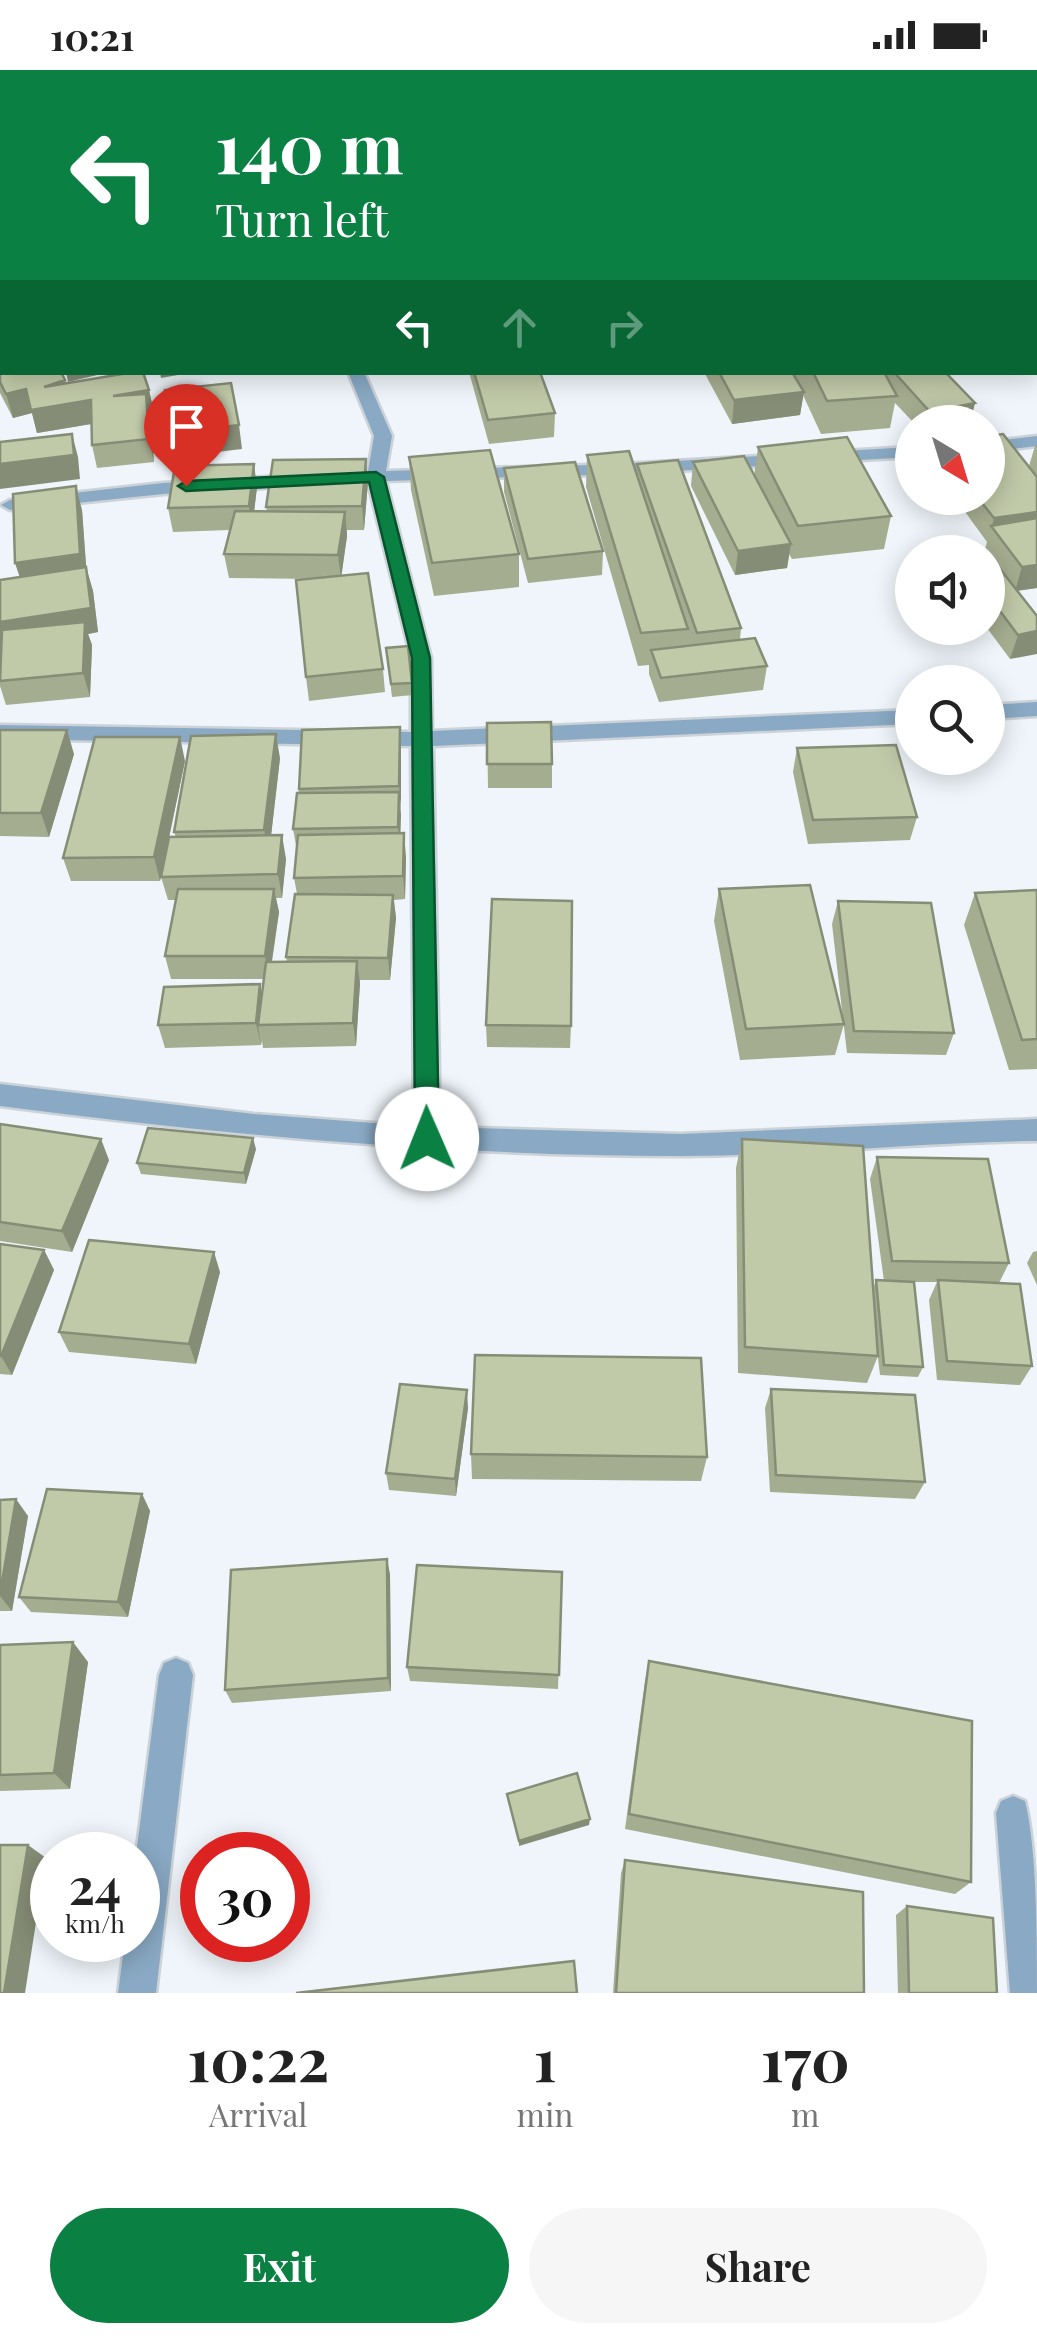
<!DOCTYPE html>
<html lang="en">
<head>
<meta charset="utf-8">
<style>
  body { margin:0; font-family:"Playfair Display",serif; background:#f6f6f6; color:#222; height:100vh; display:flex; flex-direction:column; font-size:38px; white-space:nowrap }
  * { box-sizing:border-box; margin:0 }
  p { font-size:32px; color:#767676 }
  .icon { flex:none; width:55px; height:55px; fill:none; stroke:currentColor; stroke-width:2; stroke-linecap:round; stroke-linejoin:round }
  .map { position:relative; height:1923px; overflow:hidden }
  .drawer { display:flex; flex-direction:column; background:#fff; flex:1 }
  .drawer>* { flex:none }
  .top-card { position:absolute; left:0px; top:0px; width:1038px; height:305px; box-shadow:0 5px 25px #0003; background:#0b8043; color:#fff; overflow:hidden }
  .needle { width:65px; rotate:142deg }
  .tools { position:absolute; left:895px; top:335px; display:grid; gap:20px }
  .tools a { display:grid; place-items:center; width:110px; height:110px; border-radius:50%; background:#fff; box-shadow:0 5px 25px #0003; font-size:50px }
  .speed { position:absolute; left:30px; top:1762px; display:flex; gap:20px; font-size:50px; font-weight:700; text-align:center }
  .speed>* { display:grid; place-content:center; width:130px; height:130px; border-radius:50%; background:#fff; box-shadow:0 5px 25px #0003; line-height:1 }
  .speed small { font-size:25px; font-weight:400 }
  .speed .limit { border:15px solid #d22; background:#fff; color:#111 }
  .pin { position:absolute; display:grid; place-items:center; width:85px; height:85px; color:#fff; margin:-102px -42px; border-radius:50% 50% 50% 0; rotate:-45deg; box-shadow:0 0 10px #0007 }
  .pin .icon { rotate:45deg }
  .me { position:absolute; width:110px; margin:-55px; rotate:359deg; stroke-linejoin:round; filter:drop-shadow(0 0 8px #0008) }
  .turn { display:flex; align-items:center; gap:35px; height:210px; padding:0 50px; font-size:45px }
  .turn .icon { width:130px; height:130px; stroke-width:2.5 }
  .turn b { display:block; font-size:70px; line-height:85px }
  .lanes { display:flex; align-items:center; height:95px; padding:0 50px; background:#0003; justify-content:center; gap:50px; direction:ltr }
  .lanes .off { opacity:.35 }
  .eta { display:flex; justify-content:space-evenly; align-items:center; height:170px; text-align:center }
  .eta b { font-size:60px; font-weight:700; line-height:70px }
  .cta { display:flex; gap:20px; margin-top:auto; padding:20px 50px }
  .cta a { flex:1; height:115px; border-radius:60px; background:#0b8043; color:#fff; font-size:40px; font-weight:700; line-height:115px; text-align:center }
  .cta a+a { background:#f6f6f6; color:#222 }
  .status { display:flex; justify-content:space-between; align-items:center; height:70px; padding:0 50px; background:#fff; direction:ltr }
  .status svg { height:28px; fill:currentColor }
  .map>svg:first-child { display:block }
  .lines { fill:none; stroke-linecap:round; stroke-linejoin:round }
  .street-casing { stroke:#cbd2d8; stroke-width:5 }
  .street { fill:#89a9c4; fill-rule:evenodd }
  .wall { fill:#a5ad90 }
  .shaded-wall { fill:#868d76 }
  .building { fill:#c0c9a8; stroke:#868d76; stroke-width:2.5 }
  .route { fill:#0b8043; stroke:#07532c; stroke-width:2.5 }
</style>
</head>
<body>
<div class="status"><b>10:21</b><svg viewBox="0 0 49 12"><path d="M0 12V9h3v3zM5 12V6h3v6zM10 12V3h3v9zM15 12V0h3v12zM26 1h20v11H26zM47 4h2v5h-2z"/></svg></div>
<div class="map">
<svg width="1037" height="1923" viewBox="0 0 1037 1923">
  <rect width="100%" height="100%" fill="#eff5fa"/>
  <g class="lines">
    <defs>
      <path id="street" d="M 0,0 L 9,0 L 0,7 Z
        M 1035,175 L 1037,175 L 1037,185 L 1035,185 Z
        M 348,302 L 364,302 L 392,366 L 386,401 L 624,394 L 912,377 L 912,387 L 624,404 L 386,411 L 431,588 L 432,661 L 912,640 L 912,654 L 433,676 L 440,1057 L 681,1064 L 1037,1049 L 1037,1071 C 918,1072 799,1086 680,1086 C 452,1086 226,1065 0,1036 L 0,1014 L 254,1044 L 414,1056 L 411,676 L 0,669 L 0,655 L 411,662 L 411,588 L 368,412 L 163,424 L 10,440 L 1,435 L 10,430 L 163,413 L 368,401 L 374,366 Z
        M 1037,366 L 1037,376 L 988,382 L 988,372 Z
        M 1037,632 L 1037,646 L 988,649 L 988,635 Z
        M 176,1588 L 188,1593 L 193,1605 L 156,1923 L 118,1923 L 125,1870 L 138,1870 L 136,1785 L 159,1605 L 164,1593 Z
        M 1013,1726 L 1025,1731 C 1037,1778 1037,1870 1037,1923 L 1010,1923 L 996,1743 L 1001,1731 Z"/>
    </defs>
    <use href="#street" class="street-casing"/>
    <use href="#street" class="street"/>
  </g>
  <path class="wall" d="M 20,0 L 123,0 L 123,1 L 121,2 L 20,2 Z
    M 253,0 L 319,0 L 319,2 L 253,2 Z
    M 676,0 L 747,0 L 748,2 L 748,0 L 807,0 L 809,2 L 677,2 Z
    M 1035,64 L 1037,68 L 1037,101 L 1035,101 Z
    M 1035,104 L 1037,104 L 1037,157 L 1035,157 Z
    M 0,254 L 65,310 L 66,313 L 149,320 L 154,343 L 150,344 L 154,392 L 97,398 L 92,375 L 91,354 L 37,363 L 32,343 L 13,348 L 0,323 Z
    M 469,302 L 540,302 L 555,343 L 554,367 L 489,374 Z
    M 704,302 L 792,302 L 797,311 L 793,302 L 945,302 L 975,333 L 970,352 L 913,352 L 895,333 L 890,358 L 821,364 L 803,325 L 800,345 L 732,354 Z
    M 1037,375 L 1037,518 L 1017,521 L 1037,546 L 1010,589 L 987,558 L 988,491 L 993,491 L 985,479 L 987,472 L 955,428 L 988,428 L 1029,396 L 1035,376 Z
    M 758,377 L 891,446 L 884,479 L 792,489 L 789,484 L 787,498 L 735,505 L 691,416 L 693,392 L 754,406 Z
    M 587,385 L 636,404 L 637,394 L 741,558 L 740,570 L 767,596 L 763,620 L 659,632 L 649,604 L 649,595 L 638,596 L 586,417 Z
    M 409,387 L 519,484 L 519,517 L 434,526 L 411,420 Z
    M 504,398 L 603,481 L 602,505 L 528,513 L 504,422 Z
    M 368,412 L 364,460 L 347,460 L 347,466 L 341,506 L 383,599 L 385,622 L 309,631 L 306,607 L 314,509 L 229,508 L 224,484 L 230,460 L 173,462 L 168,438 L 257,417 L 254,442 L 267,442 L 266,437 Z
    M 82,440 L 86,497 L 93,521 L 98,562 L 88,564 L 92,575 L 90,627 L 6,635 L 0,616 L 0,510 L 20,507 Z
    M 386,578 L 412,613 L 413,625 L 392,627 Z
    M 487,653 L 552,694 L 552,718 L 488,718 Z
    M 400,657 L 401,681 L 400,763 L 406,787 L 405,829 L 394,830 L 396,848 L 390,910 L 360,910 L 356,976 L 263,978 L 262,971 L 261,975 L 165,978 L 158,955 L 262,925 L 264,909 L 171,909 L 165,886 L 176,830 L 168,830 L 161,807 L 163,798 L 160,811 L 71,811 L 63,788 L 185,691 L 169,767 L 176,767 L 174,762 L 280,688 L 271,765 L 286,789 L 282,828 L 276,828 L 279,842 L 272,892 L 287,892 L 286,887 L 297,824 L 294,808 L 297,781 L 293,759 L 299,719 Z
    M 0,660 L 74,684 L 49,767 L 0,766 Z
    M 797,678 L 917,747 L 910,770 L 808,774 L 793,702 Z
    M 719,819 L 844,954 L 835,985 L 740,990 L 714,851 Z
    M 1037,820 L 1037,999 L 1009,1000 L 964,855 L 975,823 Z
    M 838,831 L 954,963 L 946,985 L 847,983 L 832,854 Z
    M 486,955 L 571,956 L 570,978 L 487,977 Z
    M 0,1054 L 109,1090 L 72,1182 L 0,1171 Z
    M 742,1069 L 873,1219 L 876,1210 L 884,1211 L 870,1109 L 877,1087 L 1009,1193 L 999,1213 L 1032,1296 L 1020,1315 L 937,1310 L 929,1230 L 937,1212 L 914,1212 L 923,1297 L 918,1307 L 880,1305 L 877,1280 L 878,1286 L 867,1313 L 738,1303 L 736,1098 Z
    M 256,1079 L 246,1114 L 141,1104 L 137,1093 Z
    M 0,1174 L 44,1180 L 54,1200 L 12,1305 L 0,1304 Z
    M 1037,1181 L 1037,1215 L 1027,1193 L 1033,1182 Z
    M 220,1202 L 196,1294 L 69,1282 L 59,1262 Z
    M 771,1319 L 925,1412 L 915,1429 L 770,1422 L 765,1338 Z
    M 468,1338 L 456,1426 L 389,1420 L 386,1403 Z
    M 471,1384 L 707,1387 L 701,1411 L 472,1409 Z
    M 142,1424 L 150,1441 L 128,1547 L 31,1542 L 19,1527 Z
    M 0,1430 L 28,1446 L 12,1541 L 0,1541 Z
    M 387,1489 L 390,1505 L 391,1621 L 232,1633 L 225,1620 Z
    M 562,1502 L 558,1619 L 410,1611 L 407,1597 Z
    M 0,1575 L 88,1592 L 70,1719 L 0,1721 Z
    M 649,1591 L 971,1812 L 955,1824 L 625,1759 L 645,1611 Z
    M 625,1790 L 864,1923 L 613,1923 L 621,1803 Z
    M 907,1836 L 997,1923 L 898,1923 L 896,1845 Z"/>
  <path class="shaded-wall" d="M 100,0 L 123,0 L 123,1 L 121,2 L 101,2 Z
    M 2,36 L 2,62 L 0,65 L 0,38 Z
    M 66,302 L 110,302 L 68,312 Z
    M 160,302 L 195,302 L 161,308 Z
    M 65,310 L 71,333 L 91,330 L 97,353 L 37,363 L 32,343 L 13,348 L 6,324 L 44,317 Z
    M 149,320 L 154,343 L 150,344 L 154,392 L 149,369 L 113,326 Z
    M 804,322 L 800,345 L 732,354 L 734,330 Z
    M 975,333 L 970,352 L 927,352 L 930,342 Z
    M 239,355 L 242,379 L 175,387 L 171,363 Z
    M 72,364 L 78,387 L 80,409 L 0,419 L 0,394 Z
    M 366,389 L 368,412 L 364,460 L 362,436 Z
    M 254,394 L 257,417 L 252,459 L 249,436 Z
    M 76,416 L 82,440 L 87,508 L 23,517 L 15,493 Z
    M 345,442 L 347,466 L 341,509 L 338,485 Z
    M 1037,442 L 1037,465 L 992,456 L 994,448 Z
    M 791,474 L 787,498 L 735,505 L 738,481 Z
    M 1037,495 L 1037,518 L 1015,521 L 1022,497 Z
    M 86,497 L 93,521 L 98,562 L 88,564 L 92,575 L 90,627 L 83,603 L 85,564 L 0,577 L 0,552 Z
    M 1037,561 L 1037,584 L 1010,589 L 1018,565 Z
    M 400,657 L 401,681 L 401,740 L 399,716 Z
    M 67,660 L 74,684 L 49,767 L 41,743 Z
    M 276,664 L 280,688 L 269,784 L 264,760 Z
    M 180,667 L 185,691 L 160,811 L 154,787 Z
    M 399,722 L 401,745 L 400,781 L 398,757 Z
    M 404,763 L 406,787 L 405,829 L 403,806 Z
    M 282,765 L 286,789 L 282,828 L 278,804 Z
    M 274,819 L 279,842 L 269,909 L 265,886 Z
    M 393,825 L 396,848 L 390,910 L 388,888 Z
    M 357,891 L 360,914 L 356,976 L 353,953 Z
    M 260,914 L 264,937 L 258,955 L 261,975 L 256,953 Z
    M 253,1068 L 256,1079 L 246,1114 L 244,1103 Z
    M 101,1069 L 109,1090 L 72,1182 L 62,1161 Z
    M 44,1180 L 54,1200 L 12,1305 L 1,1286 Z
    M 214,1182 L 220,1202 L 196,1294 L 189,1274 Z
    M 467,1320 L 468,1338 L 456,1426 L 455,1409 Z
    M 142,1424 L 150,1441 L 128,1547 L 118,1532 Z
    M 16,1429 L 28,1446 L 12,1541 L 0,1526 Z
    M 387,1489 L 390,1505 L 391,1621 L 388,1608 Z
    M 73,1572 L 88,1592 L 70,1719 L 54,1703 Z
    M 590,1749 L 589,1755 L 519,1776 L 519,1771 Z
    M 28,1775 L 46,1788 L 25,1923 L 4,1923 Z"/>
  <path class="building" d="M 321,0 L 368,0 L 367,2 L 320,2 Z
    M 393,0 L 443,0 L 443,2 L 393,2 Z
    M 454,0 L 516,0 L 516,2 L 455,2 Z
    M 526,0 L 575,0 L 576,2 L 527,2 Z
    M 590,0 L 643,0 L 644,2 L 590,2 Z
    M 697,0 L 747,0 L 748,2 L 699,2 Z
    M 756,0 L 807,0 L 809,2 L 758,2 Z
    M 0,7 L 2,7 L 2,36 L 0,38 Z
    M 1035,104 L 1037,104 L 1037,135 L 1035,135 Z
    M 0,204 L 2,204 L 2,232 L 0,232 Z
    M 0,254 L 2,254 L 2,284 L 0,285 Z
    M 0,288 L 2,288 L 2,302 L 61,302 L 65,310 L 44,317 L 134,302 L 143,302 L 149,320 L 113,326 L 146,324 L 149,369 L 92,375 L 91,330 L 31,340 L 26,319 L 6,324 L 0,312 Z
    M 474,302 L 540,302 L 555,343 L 488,350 Z
    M 719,302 L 792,302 L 804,322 L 734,330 Z
    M 813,302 L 884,302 L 897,326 L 827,331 Z
    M 894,302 L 945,302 L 975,333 L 930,342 Z
    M 231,313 L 239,355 L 171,363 L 165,320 Z
    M 72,364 L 74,385 L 0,394 L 0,372 Z
    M 1003,364 L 1037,407 L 1037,442 L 994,448 L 978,428 L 988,428 L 988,366 Z
    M 847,367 L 891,446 L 798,456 L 758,377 Z
    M 490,380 L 519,484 L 432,493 L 409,387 Z
    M 629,381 L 688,559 L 641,563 L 587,385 Z
    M 744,386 L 791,474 L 738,481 L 693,392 Z
    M 366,389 L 362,436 L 266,437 L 273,390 Z
    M 678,390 L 741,558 L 697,563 L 637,394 Z
    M 575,392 L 603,481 L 528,489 L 504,398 Z
    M 254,394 L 249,436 L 168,438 L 175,396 Z
    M 76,416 L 80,484 L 15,493 L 13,424 Z
    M 235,441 L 345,442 L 338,485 L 224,484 Z
    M 1037,448 L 1037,495 L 1022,497 L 991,456 Z
    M 993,490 L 1037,546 L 1037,561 L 1018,565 L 988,525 L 988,491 Z
    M 86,497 L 91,538 L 0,552 L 0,510 Z
    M 368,503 L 383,599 L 306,607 L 296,510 Z
    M 85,552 L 83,603 L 0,611 L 2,560 Z
    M 755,568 L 767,596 L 661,608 L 651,580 Z
    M 408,576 L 412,613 L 391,614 L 386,578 Z
    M 551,652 L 552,694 L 487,694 L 487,653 Z
    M 400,657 L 399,716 L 299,719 L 302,660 Z
    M 0,660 L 67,660 L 41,743 L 0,743 Z
    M 276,664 L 264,760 L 174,762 L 191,666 Z
    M 95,667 L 180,667 L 154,787 L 63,788 Z
    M 896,675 L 917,747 L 813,750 L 797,678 Z
    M 399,722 L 398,757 L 293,759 L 297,723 Z
    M 404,763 L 403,806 L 294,808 L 298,765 Z
    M 282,765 L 278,804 L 161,807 L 169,767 Z
    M 810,815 L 844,954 L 746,959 L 719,819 Z
    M 178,819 L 274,819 L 265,886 L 165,886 Z
    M 1037,820 L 1037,969 L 1022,970 L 975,823 Z
    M 295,824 L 393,825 L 388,888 L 286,887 Z
    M 492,829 L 572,831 L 571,956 L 486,955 Z
    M 838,831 L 931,833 L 954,963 L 854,961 Z
    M 357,891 L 353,953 L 258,955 L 266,892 Z
    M 260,914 L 256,953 L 158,955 L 164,917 Z
    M 0,1054 L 101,1069 L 62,1161 L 0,1152 Z
    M 148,1058 L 253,1068 L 244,1103 L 137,1093 Z
    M 742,1069 L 863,1076 L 878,1286 L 745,1277 Z
    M 877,1087 L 988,1089 L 1009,1193 L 892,1191 Z
    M 89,1170 L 214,1182 L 189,1274 L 59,1262 Z
    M 0,1174 L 44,1180 L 1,1286 L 0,1286 Z
    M 876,1210 L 914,1212 L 923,1297 L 884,1295 Z
    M 938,1210 L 1020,1214 L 1032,1296 L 947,1291 Z
    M 475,1285 L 701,1288 L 707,1387 L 471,1384 Z
    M 400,1314 L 467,1320 L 455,1409 L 386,1403 Z
    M 771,1319 L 915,1325 L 925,1412 L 776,1405 Z
    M 47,1419 L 142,1424 L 118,1532 L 19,1527 Z
    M 16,1429 L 0,1524 L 0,1430 Z
    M 387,1489 L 388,1608 L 225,1620 L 231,1500 Z
    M 417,1495 L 562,1502 L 559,1605 L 407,1597 Z
    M 73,1572 L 54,1703 L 0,1705 L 0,1575 Z
    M 649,1591 L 972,1651 L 971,1812 L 629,1744 Z
    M 577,1703 L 590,1749 L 519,1771 L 507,1724 Z
    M 0,1775 L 28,1775 L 4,1923 L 0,1923 Z
    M 625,1790 L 863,1822 L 864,1923 L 616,1923 Z
    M 907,1836 L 993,1848 L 997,1923 L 909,1923 Z
    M 574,1891 L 577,1923 L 296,1923 Z"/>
  <path class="route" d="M 376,402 L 384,407 L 430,588 L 439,1069 L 436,1076 L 419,1076 L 415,1069 L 412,588 L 369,412 L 186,421 L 178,416 L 186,411 Z"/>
</svg>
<div class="tools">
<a><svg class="needle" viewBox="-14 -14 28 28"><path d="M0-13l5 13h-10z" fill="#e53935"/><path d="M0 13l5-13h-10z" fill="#767676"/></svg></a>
<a><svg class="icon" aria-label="sound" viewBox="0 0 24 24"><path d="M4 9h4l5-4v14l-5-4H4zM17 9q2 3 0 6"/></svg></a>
<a><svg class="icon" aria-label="search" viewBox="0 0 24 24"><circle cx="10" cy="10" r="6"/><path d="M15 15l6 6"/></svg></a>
</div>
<div class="speed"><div>24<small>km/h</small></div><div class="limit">30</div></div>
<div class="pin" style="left:186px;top:416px;background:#d93025"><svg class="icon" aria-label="arrive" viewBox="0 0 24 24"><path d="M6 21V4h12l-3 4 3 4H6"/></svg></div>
<svg class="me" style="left:427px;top:1069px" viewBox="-20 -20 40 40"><circle r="19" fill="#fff"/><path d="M0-13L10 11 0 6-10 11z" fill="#0b8043"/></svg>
<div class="top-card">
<div class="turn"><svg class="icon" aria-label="left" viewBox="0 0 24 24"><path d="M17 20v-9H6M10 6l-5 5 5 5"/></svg><div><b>140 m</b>Turn left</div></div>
<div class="lanes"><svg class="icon" aria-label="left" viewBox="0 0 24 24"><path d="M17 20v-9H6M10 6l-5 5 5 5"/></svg><svg class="icon off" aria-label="ahead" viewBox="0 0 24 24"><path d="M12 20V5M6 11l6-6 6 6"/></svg><svg class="icon off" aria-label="right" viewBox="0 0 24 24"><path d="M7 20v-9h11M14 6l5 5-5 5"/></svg></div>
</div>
</div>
<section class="drawer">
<div class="eta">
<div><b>10:22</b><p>Arrival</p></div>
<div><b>1</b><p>min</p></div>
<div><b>170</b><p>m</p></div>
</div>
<div class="cta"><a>Exit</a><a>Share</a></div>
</section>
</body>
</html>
